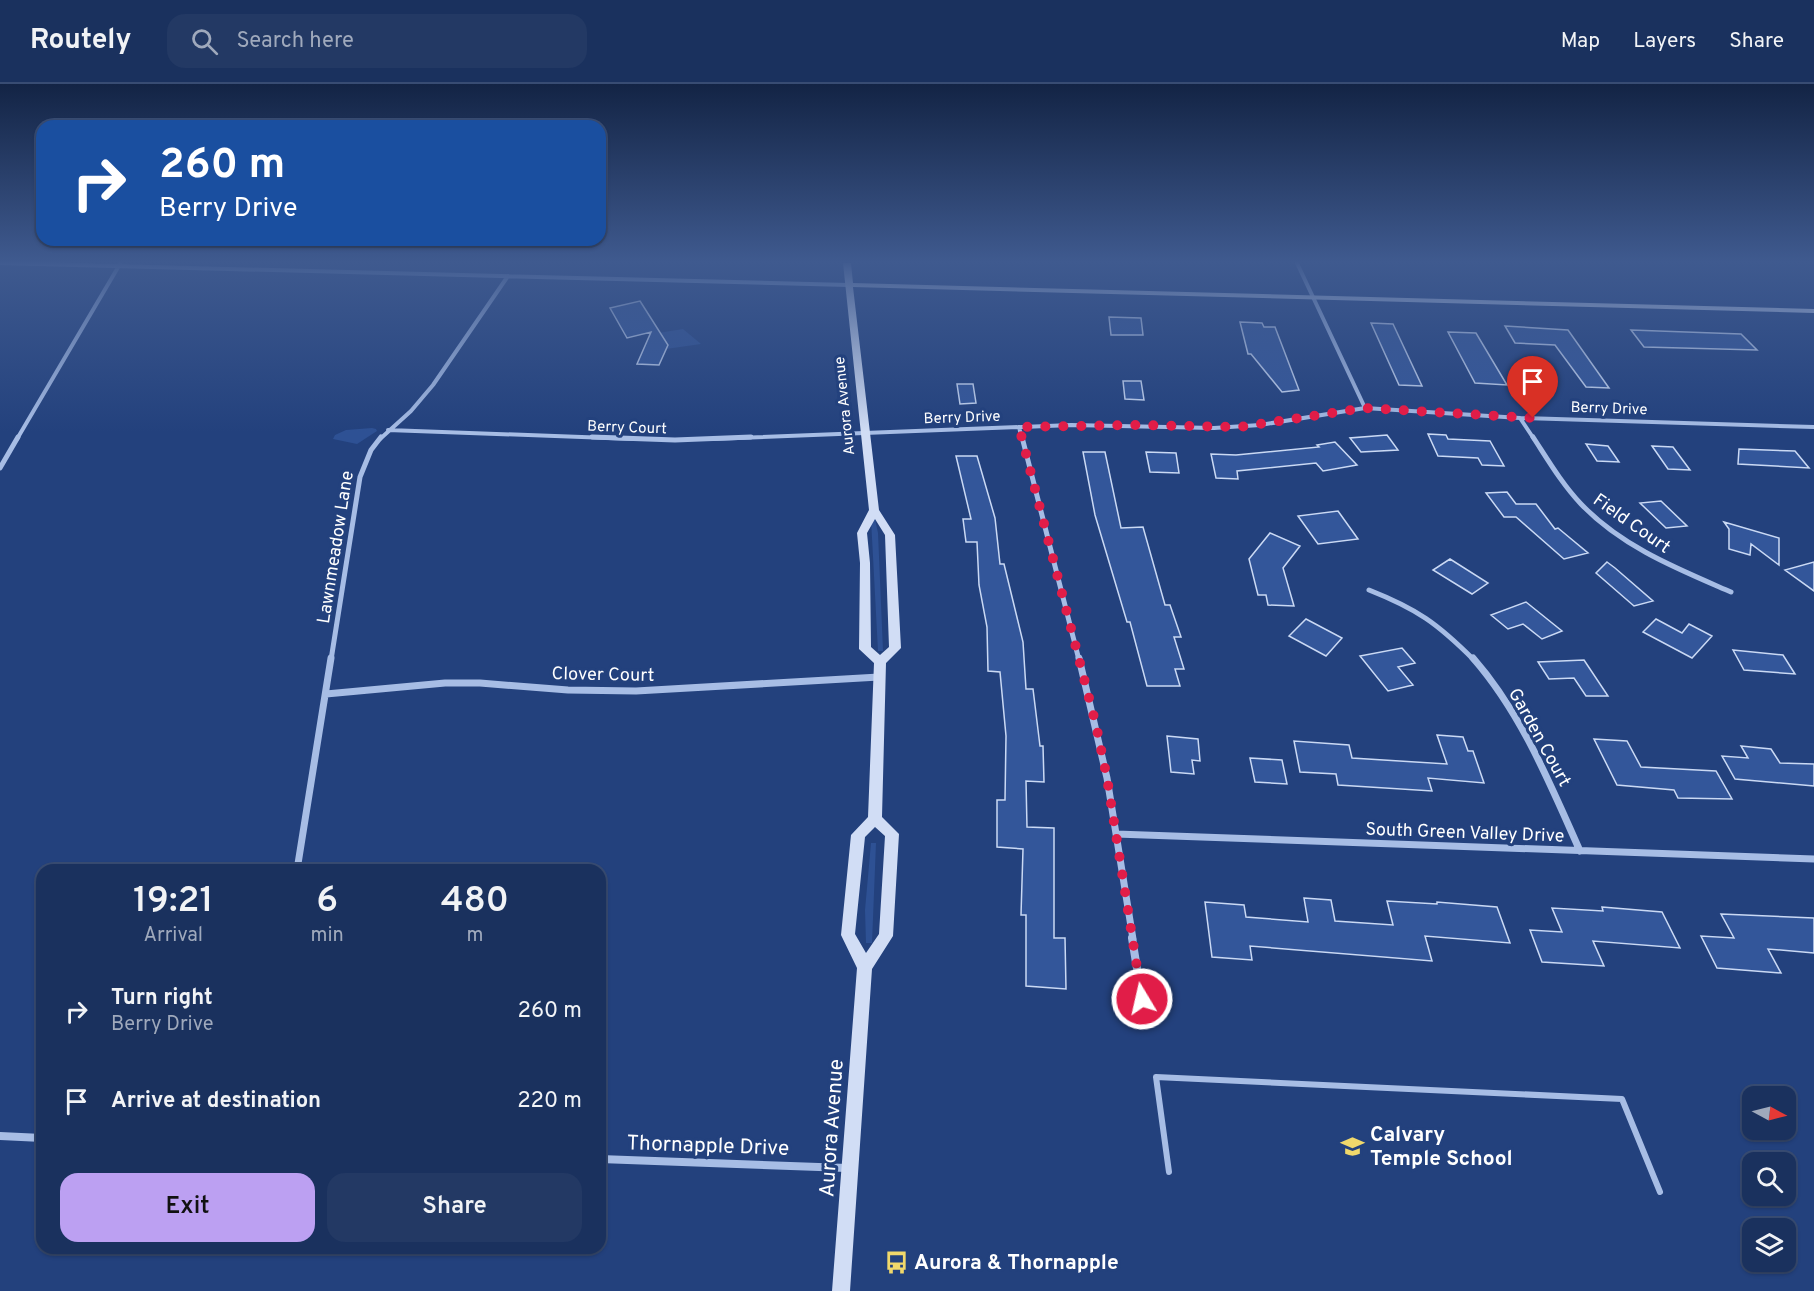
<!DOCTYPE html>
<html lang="en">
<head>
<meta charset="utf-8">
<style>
  body { margin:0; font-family:Overpass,sans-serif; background:#233964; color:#f1f3f6; height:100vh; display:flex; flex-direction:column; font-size:22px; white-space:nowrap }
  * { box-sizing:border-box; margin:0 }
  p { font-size:20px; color:#9fa9bc }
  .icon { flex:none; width:33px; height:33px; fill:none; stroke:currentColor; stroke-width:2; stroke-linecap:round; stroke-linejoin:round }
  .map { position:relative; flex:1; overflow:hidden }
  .panel { position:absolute; left:36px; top:780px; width:570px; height:390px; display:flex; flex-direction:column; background:#1a315e; border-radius:18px; box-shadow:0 2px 4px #0004,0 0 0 2px #384c73 }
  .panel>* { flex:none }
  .top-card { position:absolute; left:36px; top:36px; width:570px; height:126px; border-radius:18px; box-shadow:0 2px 4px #0004,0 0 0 2px #384c73; background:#1a4fa0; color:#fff; overflow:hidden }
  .needle { width:39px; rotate:97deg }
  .buttons { position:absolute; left:1742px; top:1002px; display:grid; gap:12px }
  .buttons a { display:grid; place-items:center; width:54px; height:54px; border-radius:12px; background:#1a315e; box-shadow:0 2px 4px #0004,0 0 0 2px #384c73; font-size:30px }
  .pin { position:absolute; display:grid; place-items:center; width:51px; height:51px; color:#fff; margin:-62px -26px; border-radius:50% 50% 50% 0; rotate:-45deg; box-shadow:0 0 6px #0007 }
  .pin .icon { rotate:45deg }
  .me { position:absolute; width:66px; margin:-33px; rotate:351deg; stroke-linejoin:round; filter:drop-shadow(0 0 4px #0008) }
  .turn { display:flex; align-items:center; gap:21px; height:126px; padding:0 24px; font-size:27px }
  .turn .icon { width:78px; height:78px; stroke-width:2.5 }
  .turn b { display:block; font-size:42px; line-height:51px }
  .eta { display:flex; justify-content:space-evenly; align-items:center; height:102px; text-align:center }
  .eta b { font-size:36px; font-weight:600; line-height:42px }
  .button { display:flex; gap:12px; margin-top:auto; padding:12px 24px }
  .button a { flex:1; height:69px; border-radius:18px; background:#bca0f2; color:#111; font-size:24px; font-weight:600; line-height:69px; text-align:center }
  .button a+a { background:#233964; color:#f1f3f6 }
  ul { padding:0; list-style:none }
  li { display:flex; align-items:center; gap:18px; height:90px; padding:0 24px }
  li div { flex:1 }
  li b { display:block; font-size:22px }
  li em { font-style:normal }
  header { display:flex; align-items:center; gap:36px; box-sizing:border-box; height:84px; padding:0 30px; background:#1a315e; border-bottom:2px solid #384c73 }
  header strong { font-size:28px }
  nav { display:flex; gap:33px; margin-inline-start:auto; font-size:21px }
  .search { width:420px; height:54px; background:#233964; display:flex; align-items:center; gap:15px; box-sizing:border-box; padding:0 21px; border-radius:18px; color:#9fa9bc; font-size:22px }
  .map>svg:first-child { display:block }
  .green { fill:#2e5194 }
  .building { fill:#33569a; stroke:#cad9f4; stroke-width:1.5 }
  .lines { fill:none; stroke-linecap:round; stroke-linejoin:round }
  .lane { stroke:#a7bde5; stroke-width:6 }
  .street-far3 { stroke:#a7bde5; stroke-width:4 }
  .street-far2 { stroke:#a7bde5; stroke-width:5 }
  .street-far1 { stroke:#a7bde5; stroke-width:7 }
  .street { stroke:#a7bde5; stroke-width:8 }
  .secondary { fill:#d1ddf5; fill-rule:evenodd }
  .route { stroke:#e11d48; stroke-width:10; stroke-dasharray:0 18 }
  .labels { text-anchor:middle; stroke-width:6; stroke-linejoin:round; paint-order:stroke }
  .far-street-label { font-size:15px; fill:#fff; stroke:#23417d }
  .street-label { font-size:18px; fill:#fff; stroke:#23417d }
  .near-street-label { font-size:21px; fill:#fff; stroke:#23417d }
  .near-poi-label { font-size:21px; font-weight:bold; fill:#fff; stroke:#23417d; text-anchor:start }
</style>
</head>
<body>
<header>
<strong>Routely</strong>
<div class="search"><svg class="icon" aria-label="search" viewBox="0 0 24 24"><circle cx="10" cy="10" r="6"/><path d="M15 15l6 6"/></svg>Search here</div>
<nav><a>Map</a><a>Layers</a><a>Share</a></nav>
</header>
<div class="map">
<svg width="1814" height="1207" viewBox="0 0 1814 1207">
  <rect width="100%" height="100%" fill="#23417d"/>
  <path class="green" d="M 683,245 L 701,260 L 666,265 L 658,249 Z
    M 372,344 L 376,345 L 377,347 L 357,360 L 333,355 L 335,351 L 346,346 Z
    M 871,435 L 875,435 L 878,449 L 883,567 L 878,567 Z
    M 871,759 L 876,759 L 872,859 L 866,859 L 865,826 Z"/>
  <path class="building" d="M 640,217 L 668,261 L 659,281 L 637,280 L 651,248 L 627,254 L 610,224 Z
    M 1109,233 L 1141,234 L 1143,251 L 1111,251 Z
    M 1240,238 L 1262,239 L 1264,243 L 1275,243 L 1299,306 L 1282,308 L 1251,270 L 1248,270 Z
    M 1371,239 L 1393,240 L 1422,302 L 1399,301 Z
    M 1505,242 L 1568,246 L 1609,304 L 1586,303 L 1555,261 L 1515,259 Z
    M 1631,246 L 1741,250 L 1757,266 L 1644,263 Z
    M 1448,248 L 1476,249 L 1507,301 L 1475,299 Z
    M 1123,297 L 1141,297 L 1144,316 L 1125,315 Z
    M 957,300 L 973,300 L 976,319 L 960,320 Z
    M 1428,350 L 1446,351 L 1448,355 L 1490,357 L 1504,382 L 1482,381 L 1478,374 L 1438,372 Z
    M 1387,351 L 1398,366 L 1361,368 L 1350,354 Z
    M 1335,358 L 1357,381 L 1323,387 L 1316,379 L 1237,387 L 1238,395 L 1216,394 L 1211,370 L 1236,371 L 1319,363 L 1317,361 Z
    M 1586,360 L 1608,362 L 1619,378 L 1597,377 Z
    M 1652,362 L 1673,363 L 1690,386 L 1668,385 Z
    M 1739,365 L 1795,367 L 1809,384 L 1738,380 Z
    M 1083,368 L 1105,368 L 1121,444 L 1143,443 L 1165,521 L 1170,521 L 1181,553 L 1174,553 L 1184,585 L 1175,585 L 1180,602 L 1147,602 L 1130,538 L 1127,538 L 1095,431 Z
    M 1146,368 L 1176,369 L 1179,389 L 1150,388 Z
    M 956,372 L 977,372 L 995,434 L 1000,480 L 1004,480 L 1023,558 L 1026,605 L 1033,605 L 1040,662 L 1043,662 L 1044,698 L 1026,697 L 1027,743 L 1054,744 L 1054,854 L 1065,854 L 1066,905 L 1026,902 L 1026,831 L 1021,831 L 1023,765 L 997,763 L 997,716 L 1005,716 L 1006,652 L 1000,588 L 988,587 L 987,543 L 979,501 L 977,458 L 966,458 L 963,435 L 971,435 Z
    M 1507,408 L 1516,420 L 1536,420 L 1555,445 L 1558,444 L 1588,469 L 1564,475 L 1516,433 L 1504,433 L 1486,409 Z
    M 1661,417 L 1687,442 L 1666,444 L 1640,419 Z
    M 1338,427 L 1358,455 L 1318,460 L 1298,432 Z
    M 1724,438 L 1779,454 L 1779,481 L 1751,460 L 1750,471 L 1729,465 L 1729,445 Z
    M 1270,449 L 1300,462 L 1283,484 L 1294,522 L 1268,521 L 1266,511 L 1258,511 L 1249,475 Z
    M 1450,475 L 1488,499 L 1472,510 L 1433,486 Z
    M 1607,478 L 1615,484 L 1653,517 L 1634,522 L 1596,489 Z
    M 1814,478 L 1814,507 L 1785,486 Z
    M 1526,518 L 1562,547 L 1542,555 L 1523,540 L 1508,545 L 1491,531 Z
    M 1306,535 L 1342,554 L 1326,572 L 1289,552 Z
    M 1656,535 L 1682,549 L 1689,540 L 1712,552 L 1692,574 L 1643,548 Z
    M 1402,564 L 1415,579 L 1398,583 L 1413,601 L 1388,607 L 1360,572 Z
    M 1733,566 L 1783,571 L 1795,590 L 1744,586 Z
    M 1584,576 L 1608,612 L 1586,612 L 1574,594 L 1549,595 L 1538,578 Z
    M 1437,651 L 1463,653 L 1468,667 L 1473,667 L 1484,699 L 1428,694 L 1432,707 L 1338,701 L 1336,690 L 1300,688 L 1294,657 L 1349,661 L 1352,674 L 1447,680 Z
    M 1167,652 L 1198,655 L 1200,677 L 1192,676 L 1194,690 L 1171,688 Z
    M 1594,655 L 1627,657 L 1641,683 L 1716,687 L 1732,715 L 1678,714 L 1674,706 L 1617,701 Z
    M 1741,662 L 1771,665 L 1780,679 L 1814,680 L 1814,702 L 1735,695 L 1722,672 L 1748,674 Z
    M 1250,674 L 1282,676 L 1287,700 L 1255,698 Z
    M 1304,814 L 1331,816 L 1335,837 L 1393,841 L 1387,817 L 1437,820 L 1437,818 L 1497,823 L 1510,859 L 1425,852 L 1432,877 L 1250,862 L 1252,876 L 1212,873 L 1205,818 L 1244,821 L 1246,833 L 1308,838 Z
    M 1602,823 L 1662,828 L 1680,864 L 1593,857 L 1604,882 L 1542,878 L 1530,846 L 1562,848 L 1552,824 L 1603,827 Z
    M 1721,830 L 1814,834 L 1814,869 L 1768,865 L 1781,889 L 1717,884 L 1701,852 L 1734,854 Z"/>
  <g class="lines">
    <path class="lane" d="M 1169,1088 L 1156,993 L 1622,1015 L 1660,1108"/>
    <path class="street-far3" d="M 0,179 L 849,201
      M 1297,179 L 1365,324
      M 1520,334 L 1534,355
      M 1019,343 L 1022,355
      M 388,346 L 635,355
      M 17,355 L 120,180
      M 380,355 L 411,327 L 433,301 L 508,192
      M 712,355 L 1071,341 L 1214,344 L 1260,341 L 1365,324 L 1520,334 L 1814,343"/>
    <path class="street-far2" d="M 592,353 L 675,356 L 751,353
      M 1022,353 L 1079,576
      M 1533,353 C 1548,376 1562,400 1581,420 C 1622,463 1678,485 1731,508
      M 0,384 L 18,353
      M 1369,506 C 1417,525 1437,539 1474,576
      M 331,576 L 360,393 L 371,366 L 381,353"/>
    <path class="street-far1" d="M 1079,574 L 1107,694 L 1133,855
      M 1473,574 C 1522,630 1550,700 1580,767
      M 326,610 L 445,599 L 480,599 L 568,606 L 636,607 L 879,593
      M 1116,750 L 1814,775
      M 297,786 L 331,574"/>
    <path class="street" d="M 1132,854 L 1142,915
      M 0,1052 L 42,1054
      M 600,1075 L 847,1084"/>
    <path class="secondary" d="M 843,179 L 851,179 L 853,199 L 1814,225 L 1814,229 L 853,203 L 879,426 L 895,451 L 901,564 L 886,579 L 882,733 L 899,750 L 893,852 L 872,885 L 850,1207 L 832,1207 L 857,884 L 841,851 L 851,751 L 868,733 L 874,579 L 859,565 L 860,479 L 857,449 L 869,426 ZM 875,435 L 885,451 L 889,563 L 880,571 L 871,563 L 870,479 L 867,449 ZM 875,743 L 885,752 L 879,850 L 866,869 L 855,850 L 865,753 Z"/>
  </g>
  <linearGradient id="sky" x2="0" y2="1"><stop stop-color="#132445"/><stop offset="0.51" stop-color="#3f5a8f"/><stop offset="1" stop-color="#3f5a8f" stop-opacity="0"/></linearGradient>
  <rect width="1814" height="348" fill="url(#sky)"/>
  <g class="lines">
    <path class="route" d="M 1142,915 L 1107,694 L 1096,641 L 1019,343 L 1134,341 L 1240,343 L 1365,324 L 1533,334"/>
  </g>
  <defs>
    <symbol id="school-bare" viewBox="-9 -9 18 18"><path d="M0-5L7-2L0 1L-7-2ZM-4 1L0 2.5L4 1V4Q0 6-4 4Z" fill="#f0d86b" stroke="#23417d" stroke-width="2.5" paint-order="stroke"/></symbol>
    <symbol id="bus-bare" viewBox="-9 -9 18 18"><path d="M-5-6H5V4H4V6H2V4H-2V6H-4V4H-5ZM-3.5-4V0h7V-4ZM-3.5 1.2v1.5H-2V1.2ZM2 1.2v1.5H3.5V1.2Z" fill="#f0d86b" stroke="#23417d" stroke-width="2.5" paint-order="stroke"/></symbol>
  </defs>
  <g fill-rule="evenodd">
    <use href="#school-bare" x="1336" y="1046" width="33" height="33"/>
    <use href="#bus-bare" x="880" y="1162" width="33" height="33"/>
  </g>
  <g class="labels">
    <g class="far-street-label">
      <text transform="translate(844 322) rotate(-96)" y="5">Aurora Avenue</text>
      <text transform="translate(1609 324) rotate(2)" y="5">Berry Drive</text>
      <text transform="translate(962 333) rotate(-2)" y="5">Berry Drive</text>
      <text transform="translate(627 343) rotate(2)" y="5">Berry Court</text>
    </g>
    <g class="street-label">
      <text transform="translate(1632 439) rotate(35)" y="6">Field Court</text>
      <text transform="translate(335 463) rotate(-81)" y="6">Lawnmeadow Lane</text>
      <text transform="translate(603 590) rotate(1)" y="6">Clover Court</text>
      <text transform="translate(1540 653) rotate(61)" y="6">Garden Court</text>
      <text transform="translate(1465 748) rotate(2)" y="6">South Green Valley Drive</text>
    </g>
    <g class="near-street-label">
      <text transform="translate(831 1044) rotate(-86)" y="7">Aurora Avenue</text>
      <text transform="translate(708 1061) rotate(2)" y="7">Thornapple Drive</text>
    </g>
    <g class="near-poi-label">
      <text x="1370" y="1057">Calvary<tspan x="1370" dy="24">Temple School</tspan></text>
      <text x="914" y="1185">Aurora &amp; Thornapple</text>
    </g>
  </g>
</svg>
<div class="buttons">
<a><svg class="needle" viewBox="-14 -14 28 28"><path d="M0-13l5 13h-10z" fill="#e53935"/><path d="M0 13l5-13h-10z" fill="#9fa9bc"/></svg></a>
<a><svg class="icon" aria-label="search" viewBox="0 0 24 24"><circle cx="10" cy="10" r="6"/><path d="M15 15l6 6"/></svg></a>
<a><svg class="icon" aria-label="layers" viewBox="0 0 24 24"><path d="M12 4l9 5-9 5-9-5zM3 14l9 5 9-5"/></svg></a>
</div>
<div class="pin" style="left:1533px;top:334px;background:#d93025"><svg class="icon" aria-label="arrive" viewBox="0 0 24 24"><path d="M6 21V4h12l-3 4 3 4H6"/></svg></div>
<svg class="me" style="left:1142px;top:915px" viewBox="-20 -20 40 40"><circle r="17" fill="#e11d48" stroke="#fff" stroke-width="3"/><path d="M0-11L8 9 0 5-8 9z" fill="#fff"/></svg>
<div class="top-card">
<div class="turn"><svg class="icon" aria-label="right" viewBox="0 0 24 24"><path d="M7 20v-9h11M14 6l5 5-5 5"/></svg><div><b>260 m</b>Berry Drive</div></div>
</div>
<section class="panel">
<div class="eta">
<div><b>19:21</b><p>Arrival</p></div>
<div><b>6</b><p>min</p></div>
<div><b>480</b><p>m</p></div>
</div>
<ul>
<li><svg class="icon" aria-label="right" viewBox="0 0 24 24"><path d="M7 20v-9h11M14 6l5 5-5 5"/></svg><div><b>Turn right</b><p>Berry Drive</p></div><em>260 m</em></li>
<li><svg class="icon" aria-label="arrive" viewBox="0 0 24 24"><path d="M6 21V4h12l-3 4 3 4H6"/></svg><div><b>Arrive at destination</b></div><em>220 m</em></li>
</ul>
<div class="button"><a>Exit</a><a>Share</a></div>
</section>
</div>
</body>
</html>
